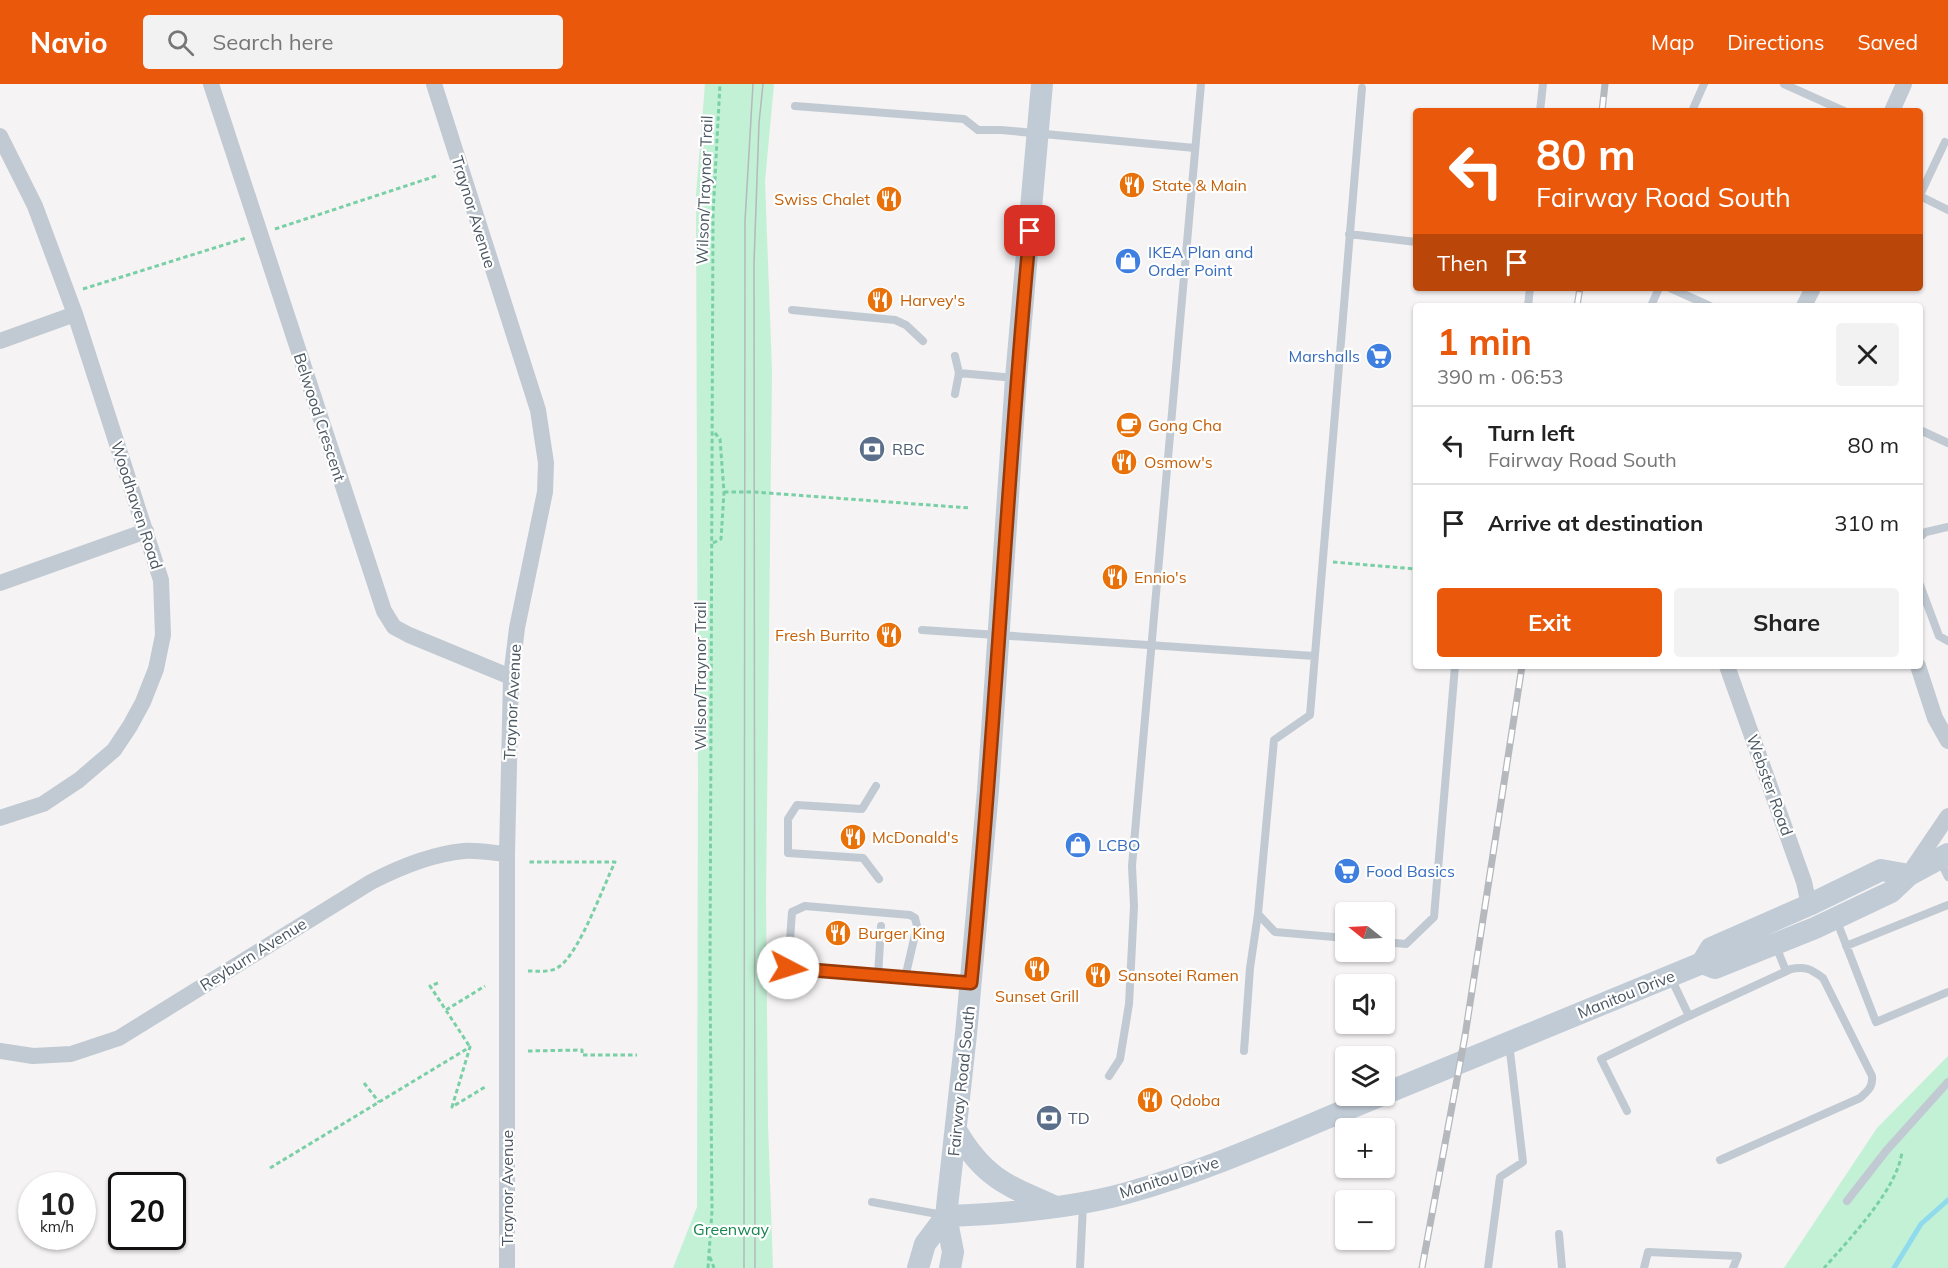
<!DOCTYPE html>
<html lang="en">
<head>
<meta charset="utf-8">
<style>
  body { margin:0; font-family:Mulish,sans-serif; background:#f2f2f2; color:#222; height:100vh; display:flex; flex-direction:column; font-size:22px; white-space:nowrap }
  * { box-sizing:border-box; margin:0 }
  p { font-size:20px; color:#767676 }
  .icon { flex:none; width:33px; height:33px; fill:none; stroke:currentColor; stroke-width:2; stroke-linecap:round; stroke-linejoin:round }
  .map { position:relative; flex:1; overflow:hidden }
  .drawer { position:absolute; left:1413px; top:219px; width:510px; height:366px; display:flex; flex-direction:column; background:#fff; border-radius:6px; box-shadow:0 2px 4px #0004 }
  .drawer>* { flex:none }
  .top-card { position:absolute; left:1413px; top:24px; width:510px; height:183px; border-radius:6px; box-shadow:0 2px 4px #0004; background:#ea580c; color:#fff; overflow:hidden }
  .needle { width:39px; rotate:288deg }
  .controls { position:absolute; left:1335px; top:818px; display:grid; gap:12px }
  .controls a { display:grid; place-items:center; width:60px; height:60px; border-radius:6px; background:#fff; box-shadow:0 2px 4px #0004; font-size:30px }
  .speed { position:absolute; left:18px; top:1088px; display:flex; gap:12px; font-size:30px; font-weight:700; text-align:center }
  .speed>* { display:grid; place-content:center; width:78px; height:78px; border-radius:50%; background:#fff; box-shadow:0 2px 4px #0004; line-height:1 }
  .speed small { font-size:15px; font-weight:400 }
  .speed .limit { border:3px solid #111; border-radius:9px; background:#fff; color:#111 }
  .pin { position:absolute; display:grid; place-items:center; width:51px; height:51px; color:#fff; margin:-26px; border-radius:12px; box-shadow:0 3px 9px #0006 }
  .me { position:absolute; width:66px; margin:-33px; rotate:95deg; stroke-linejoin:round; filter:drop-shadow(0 0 4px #0008) }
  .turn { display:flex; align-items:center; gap:21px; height:126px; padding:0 24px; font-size:27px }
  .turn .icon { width:78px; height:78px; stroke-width:2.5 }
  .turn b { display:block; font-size:42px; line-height:51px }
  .then { display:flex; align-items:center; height:57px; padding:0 24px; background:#0003; gap:12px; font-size:22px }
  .round { display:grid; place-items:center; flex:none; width:63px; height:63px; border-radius:6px; background:#f2f2f2 }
  .headline { display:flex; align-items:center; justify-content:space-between; height:102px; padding:0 24px }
  h1 { font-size:36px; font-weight:700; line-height:45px; color:#ea580c }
  .primary-button { display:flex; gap:12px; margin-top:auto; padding:12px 24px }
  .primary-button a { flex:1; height:69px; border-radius:6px; background:#ea580c; color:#fff; font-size:24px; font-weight:700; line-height:69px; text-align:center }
  .primary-button a+a { background:#f2f2f2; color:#222 }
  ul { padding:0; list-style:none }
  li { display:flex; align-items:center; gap:18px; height:78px; padding:0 24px; border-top:2px solid #e0e0e0 }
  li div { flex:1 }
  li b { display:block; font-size:22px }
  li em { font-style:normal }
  header { display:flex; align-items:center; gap:36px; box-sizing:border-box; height:84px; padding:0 30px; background:#ea580c; color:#fff }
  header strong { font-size:28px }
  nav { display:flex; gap:33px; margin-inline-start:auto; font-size:21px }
  .search { width:420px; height:54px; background:#f2f2f2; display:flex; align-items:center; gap:15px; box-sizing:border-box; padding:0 21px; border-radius:6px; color:#767676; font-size:22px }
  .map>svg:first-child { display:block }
  .green { fill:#c3f1d5 }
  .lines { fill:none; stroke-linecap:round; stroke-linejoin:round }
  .stream { stroke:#90daee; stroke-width:5 }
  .path { stroke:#7ad0a6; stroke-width:3; stroke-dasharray:4.5 3; stroke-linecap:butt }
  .lane { stroke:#c1cad2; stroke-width:8 }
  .street { stroke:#c1cad2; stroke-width:16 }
  .secondary { stroke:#c1cbd6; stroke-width:22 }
  .tram { stroke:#b5b8bd; stroke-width:1.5 }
  .rail-casing { stroke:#b5b8bd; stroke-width:7 }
  .rail { stroke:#fff; stroke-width:4.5; stroke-dasharray:14; stroke-linecap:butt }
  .route-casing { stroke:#983908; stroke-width:15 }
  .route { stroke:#ea580c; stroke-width:10 }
  .labels { text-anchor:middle; stroke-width:4.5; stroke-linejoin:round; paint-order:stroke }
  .food-label { font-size:16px; fill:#c56008; stroke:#fff; text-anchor:start }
  .street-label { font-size:16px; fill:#4a5661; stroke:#fff }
  .shop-label { font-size:16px; fill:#366cbe; stroke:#fff; text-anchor:start }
  .service-label { font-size:16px; fill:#4e5e75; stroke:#fff; text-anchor:start }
  .park-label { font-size:16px; fill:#17864f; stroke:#fff }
</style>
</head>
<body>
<header>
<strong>Navio</strong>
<div class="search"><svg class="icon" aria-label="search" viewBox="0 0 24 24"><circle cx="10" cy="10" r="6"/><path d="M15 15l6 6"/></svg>Search here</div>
<nav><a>Map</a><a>Directions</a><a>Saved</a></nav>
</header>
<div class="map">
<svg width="1948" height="1184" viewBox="0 0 1948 1184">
  <rect width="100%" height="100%" fill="#f5f3f3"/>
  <path class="green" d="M 705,0 L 774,0 L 765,97 L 772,287 L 766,813 L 768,1040 L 773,1184 L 673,1184 L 697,1123 L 698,694 L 696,111 Z
    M 1948,972 L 1948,1184 L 1784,1184 L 1877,1044 Z"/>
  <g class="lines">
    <path class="stream" d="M 1894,1184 L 1921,1140 L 1948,1116"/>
    <path class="path" d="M 275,145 L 439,91
      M 83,205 L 246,154
      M 724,408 L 754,408 L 970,424
      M 713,459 L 721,455 L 724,408 L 720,355 L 714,348
      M 1333,478 L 1416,485
      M 528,887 C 538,887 552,889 560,882 C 580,867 603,803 615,778 L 528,778
      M 438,899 L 430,902 L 470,963
      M 446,926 L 485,902
      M 528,967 L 582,966 L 582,971 L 637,971
      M 364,999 L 379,1018
      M 270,1084 L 470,963 L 452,1023 L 485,1003
      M 710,1173 L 714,1184
      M 708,1184 L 712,1127 L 710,890 L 713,131 L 720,0
      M 1824,1184 C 1848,1157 1899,1103 1902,1067"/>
    <path class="lane" d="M 1784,0 L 1844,27
      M 795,22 L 964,35 L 978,46 L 1001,46 L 1195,64
      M 1540,27 L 1543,0
      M 1692,27 L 1704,0
      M 1920,111 L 1945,58
      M 1920,112 L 1948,126
      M 1349,150 L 1416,158
      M 1670,204 L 1710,222
      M 1528,222 L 1530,204
      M 1651,222 L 1659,204
      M 792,226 L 895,236 L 906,241 L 923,257
      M 955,272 L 959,289 L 955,310
      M 959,289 L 1015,294
      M 1920,346 L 1948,359
      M 1920,453 L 1926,448 L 1948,443
      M 1920,501 L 1939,552 L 1948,557
      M 922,546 L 1314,572
      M 876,702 L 862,725 L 797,721 L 788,735 L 788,769 L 863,774 L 879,795
      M 1939,775 L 1948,793
      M 1258,830 L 1275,848 L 1346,854
      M 1836,835 L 1876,938 L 1948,908
      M 1384,858 L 1406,860 L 1434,833 L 1455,582
      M 1775,860 L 1786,887
      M 1846,862 L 1948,821
      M 878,892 L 881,842
      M 905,894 L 917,842 L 915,834 L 910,831 L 805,822 L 792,828 L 788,884 L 971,899
      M 1689,932 L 1791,885 C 1805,882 1811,885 1823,894 L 1872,992 C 1873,1003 1868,1007 1860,1014 L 1720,1076
      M 1244,967 L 1250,884 L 1258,830 L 1274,656 L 1310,631 L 1362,4
      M 1109,992 L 1120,975 L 1129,920 L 1134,822 L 1132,782 L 1201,0
      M 1627,1027 L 1601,975 L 1689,932 L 1670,892
      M 1847,1117 L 1886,1067 L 1948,998
      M 872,1118 L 943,1131
      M 1559,1150 L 1562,1184
      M 1080,1184 L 1083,1121
      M 1488,1184 L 1500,1093 L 1523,1078 L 1509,959
      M 1644,1184 L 1648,1168 L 1738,1172 L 1733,1184"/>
    <path class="street" d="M 211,0 L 384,527 L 394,543 L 409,551 L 511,593
      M 434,0 L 538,326 L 546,379 L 545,408 L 517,544 L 511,593 L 507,770 L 507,1184
      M 1892,27 L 1904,0
      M 0,52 L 35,122 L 75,230 L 161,496 L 163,551 L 156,585 L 143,618 L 130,642 L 114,666 L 79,696 L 43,720 L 0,734
      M 1804,222 L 1813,204
      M 0,257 L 75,230
      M 0,499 L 146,447
      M 1727,582 L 1804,798 L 1809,821
      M 1918,582 L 1935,634 L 1948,657
      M 1910,788 L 1948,732
      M 0,967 L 33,972 L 71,970 L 119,954 L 371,798 C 400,783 431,770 464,767 C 478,766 493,769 507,770"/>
    <path class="secondary" d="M 1702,879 L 1715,884 L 1815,844 L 1891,808 L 1909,791 L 1948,770
      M 1384,1010 L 1702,879 L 1711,864 L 1809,821 L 1881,786 L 1909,791
      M 956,1046 C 983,1093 1007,1102 1054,1122
      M 946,1132 C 1006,1130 1069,1125 1127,1109 C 1214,1085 1298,1045 1382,1011
      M 918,1184 L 925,1160 L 946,1132
      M 950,1184 L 953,1168 L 946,1132 L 966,950 L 988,706 L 1016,294 L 1042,0"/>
    <path class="tram" d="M 744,1184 L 745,137 L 753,0
      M 755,1184 L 754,179 L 759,39 L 763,0"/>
    <defs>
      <path id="rail" d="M 1602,27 L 1605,0
        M 1577,222 L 1580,204
        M 1422,1184 L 1465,952 L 1522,582"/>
    </defs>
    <use href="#rail" class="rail-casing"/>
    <use href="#rail" class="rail"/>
  </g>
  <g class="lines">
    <defs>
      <path id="route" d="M 788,884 L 971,899 C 996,649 1006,397 1030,147"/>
    </defs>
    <use href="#route" class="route-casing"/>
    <use href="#route" class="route"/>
  </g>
  <defs>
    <symbol id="restaurant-disc" viewBox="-11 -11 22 22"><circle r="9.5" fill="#e8710a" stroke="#fff"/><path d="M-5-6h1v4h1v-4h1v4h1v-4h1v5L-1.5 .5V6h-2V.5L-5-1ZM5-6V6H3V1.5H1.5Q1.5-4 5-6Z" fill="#fff"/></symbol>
    <symbol id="shop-disc" viewBox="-11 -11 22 22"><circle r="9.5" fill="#3f7fe0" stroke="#fff"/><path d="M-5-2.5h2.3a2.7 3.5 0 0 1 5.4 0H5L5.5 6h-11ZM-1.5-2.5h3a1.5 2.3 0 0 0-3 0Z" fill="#fff"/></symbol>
    <symbol id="supermarket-disc" viewBox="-11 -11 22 22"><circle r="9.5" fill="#3f7fe0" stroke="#fff"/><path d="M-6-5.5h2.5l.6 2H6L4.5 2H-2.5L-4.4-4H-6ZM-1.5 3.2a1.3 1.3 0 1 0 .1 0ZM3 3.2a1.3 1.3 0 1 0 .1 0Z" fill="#fff"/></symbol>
    <symbol id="cafe-disc" viewBox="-11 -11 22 22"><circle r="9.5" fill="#e8710a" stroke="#fff"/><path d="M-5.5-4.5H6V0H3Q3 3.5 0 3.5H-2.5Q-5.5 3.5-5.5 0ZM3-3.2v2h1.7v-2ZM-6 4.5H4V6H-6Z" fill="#fff"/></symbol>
    <symbol id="bank-disc" viewBox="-11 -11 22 22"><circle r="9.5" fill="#5c6f8a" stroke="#fff"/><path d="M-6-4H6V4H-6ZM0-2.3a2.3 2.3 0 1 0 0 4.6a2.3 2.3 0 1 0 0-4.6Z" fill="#fff"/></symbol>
  </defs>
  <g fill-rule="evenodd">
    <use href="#restaurant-disc" x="1117" y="86" width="30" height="30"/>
    <use href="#restaurant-disc" x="874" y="100" width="30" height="30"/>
    <use href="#shop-disc" x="1113" y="162" width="30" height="30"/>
    <use href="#restaurant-disc" x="865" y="201" width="30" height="30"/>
    <use href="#supermarket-disc" x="1364" y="257" width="30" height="30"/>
    <use href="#cafe-disc" x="1114" y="326" width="30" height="30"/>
    <use href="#bank-disc" x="857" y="350" width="30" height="30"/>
    <use href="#restaurant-disc" x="1109" y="363" width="30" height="30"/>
    <use href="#restaurant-disc" x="1100" y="478" width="30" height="30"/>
    <use href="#restaurant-disc" x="874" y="536" width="30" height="30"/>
    <use href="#restaurant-disc" x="838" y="738" width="30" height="30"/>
    <use href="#shop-disc" x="1063" y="746" width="30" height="30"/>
    <use href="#supermarket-disc" x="1332" y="772" width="30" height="30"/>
    <use href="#restaurant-disc" x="823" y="834" width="30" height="30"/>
    <use href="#restaurant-disc" x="1022" y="870" width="30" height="30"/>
    <use href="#restaurant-disc" x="1083" y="876" width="30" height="30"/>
    <use href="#restaurant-disc" x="1135" y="1001" width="30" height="30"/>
    <use href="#bank-disc" x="1034" y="1019" width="30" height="30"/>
  </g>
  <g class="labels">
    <g class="food-label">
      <text x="1152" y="107">State &amp; Main</text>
      <text x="870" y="121" text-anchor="end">Swiss Chalet</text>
      <text x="900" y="222">Harvey's</text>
      <text x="1148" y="347">Gong Cha</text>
      <text x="1144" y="384">Osmow's</text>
      <text x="1134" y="499">Ennio's</text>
      <text x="870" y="557" text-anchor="end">Fresh Burrito</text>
      <text x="872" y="759">McDonald's</text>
      <text x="858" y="855">Burger King</text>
      <text x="1118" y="897">Sansotei Ramen</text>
      <text x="1037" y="918" text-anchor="middle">Sunset Grill</text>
      <text x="1170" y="1022">Qdoba</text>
    </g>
    <g class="street-label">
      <text transform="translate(704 106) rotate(-88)" y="6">Wilson/Traynor Trail</text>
      <text transform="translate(474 128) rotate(73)" y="6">Traynor Avenue</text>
      <text transform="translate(320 333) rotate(72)" y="6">Belwood Crescent</text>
      <text transform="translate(137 421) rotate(72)" y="6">Woodhaven Road</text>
      <text transform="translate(700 592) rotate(-90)" y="6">Wilson/Traynor Trail</text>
      <text transform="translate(512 618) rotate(-87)" y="6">Traynor Avenue</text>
      <text transform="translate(1770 701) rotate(70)" y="6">Webster Road</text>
      <text transform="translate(253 870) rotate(-32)" y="6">Reyburn Avenue</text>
      <text transform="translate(1626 910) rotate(-22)" y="6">Manitou Drive</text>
      <text transform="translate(961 997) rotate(-84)" y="6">Fairway Road South</text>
      <text transform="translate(1169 1093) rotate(-18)" y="6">Manitou Drive</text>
      <text transform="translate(507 1104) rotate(-90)" y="6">Traynor Avenue</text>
    </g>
    <g class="shop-label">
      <text x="1148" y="174">IKEA Plan and<tspan x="1148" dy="18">Order Point</tspan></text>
      <text x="1360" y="278" text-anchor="end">Marshalls</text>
      <text x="1098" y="767">LCBO</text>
      <text x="1366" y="793">Food Basics</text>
    </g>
    <g class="service-label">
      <text x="892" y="371">RBC</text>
      <text x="1068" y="1040">TD</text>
    </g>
    <g class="park-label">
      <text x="731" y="1151">Greenway</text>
    </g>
  </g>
</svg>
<div class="controls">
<a><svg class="needle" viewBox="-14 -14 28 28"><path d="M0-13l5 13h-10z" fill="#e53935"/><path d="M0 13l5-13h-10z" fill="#767676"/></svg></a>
<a><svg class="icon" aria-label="sound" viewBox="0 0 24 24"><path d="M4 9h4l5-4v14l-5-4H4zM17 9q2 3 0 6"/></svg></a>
<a><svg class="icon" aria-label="layers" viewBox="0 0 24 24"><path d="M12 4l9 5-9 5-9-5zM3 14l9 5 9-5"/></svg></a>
<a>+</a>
<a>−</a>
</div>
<div class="speed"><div>10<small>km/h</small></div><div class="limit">20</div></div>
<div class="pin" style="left:1030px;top:147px;background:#d93025"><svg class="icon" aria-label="arrive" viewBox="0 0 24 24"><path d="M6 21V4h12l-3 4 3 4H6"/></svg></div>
<svg class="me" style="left:788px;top:884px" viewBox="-20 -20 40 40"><circle r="19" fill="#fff"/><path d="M0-13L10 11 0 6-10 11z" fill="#ea580c"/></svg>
<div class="top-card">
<div class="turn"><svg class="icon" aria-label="left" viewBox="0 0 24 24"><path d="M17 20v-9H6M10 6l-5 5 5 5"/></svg><div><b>80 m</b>Fairway Road South</div></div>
<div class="then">Then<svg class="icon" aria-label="arrive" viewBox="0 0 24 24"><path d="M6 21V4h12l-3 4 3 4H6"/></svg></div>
</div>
<section class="drawer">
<div class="headline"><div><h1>1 min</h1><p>390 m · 06:53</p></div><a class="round"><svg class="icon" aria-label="close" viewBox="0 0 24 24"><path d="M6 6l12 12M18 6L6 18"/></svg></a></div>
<ul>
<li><svg class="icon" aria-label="left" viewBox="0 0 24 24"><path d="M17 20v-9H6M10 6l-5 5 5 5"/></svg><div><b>Turn left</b><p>Fairway Road South</p></div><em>80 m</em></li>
<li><svg class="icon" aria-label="arrive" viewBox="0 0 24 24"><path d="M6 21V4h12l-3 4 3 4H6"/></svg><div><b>Arrive at destination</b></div><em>310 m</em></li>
</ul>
<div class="primary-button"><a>Exit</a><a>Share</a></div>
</section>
</div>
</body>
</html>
